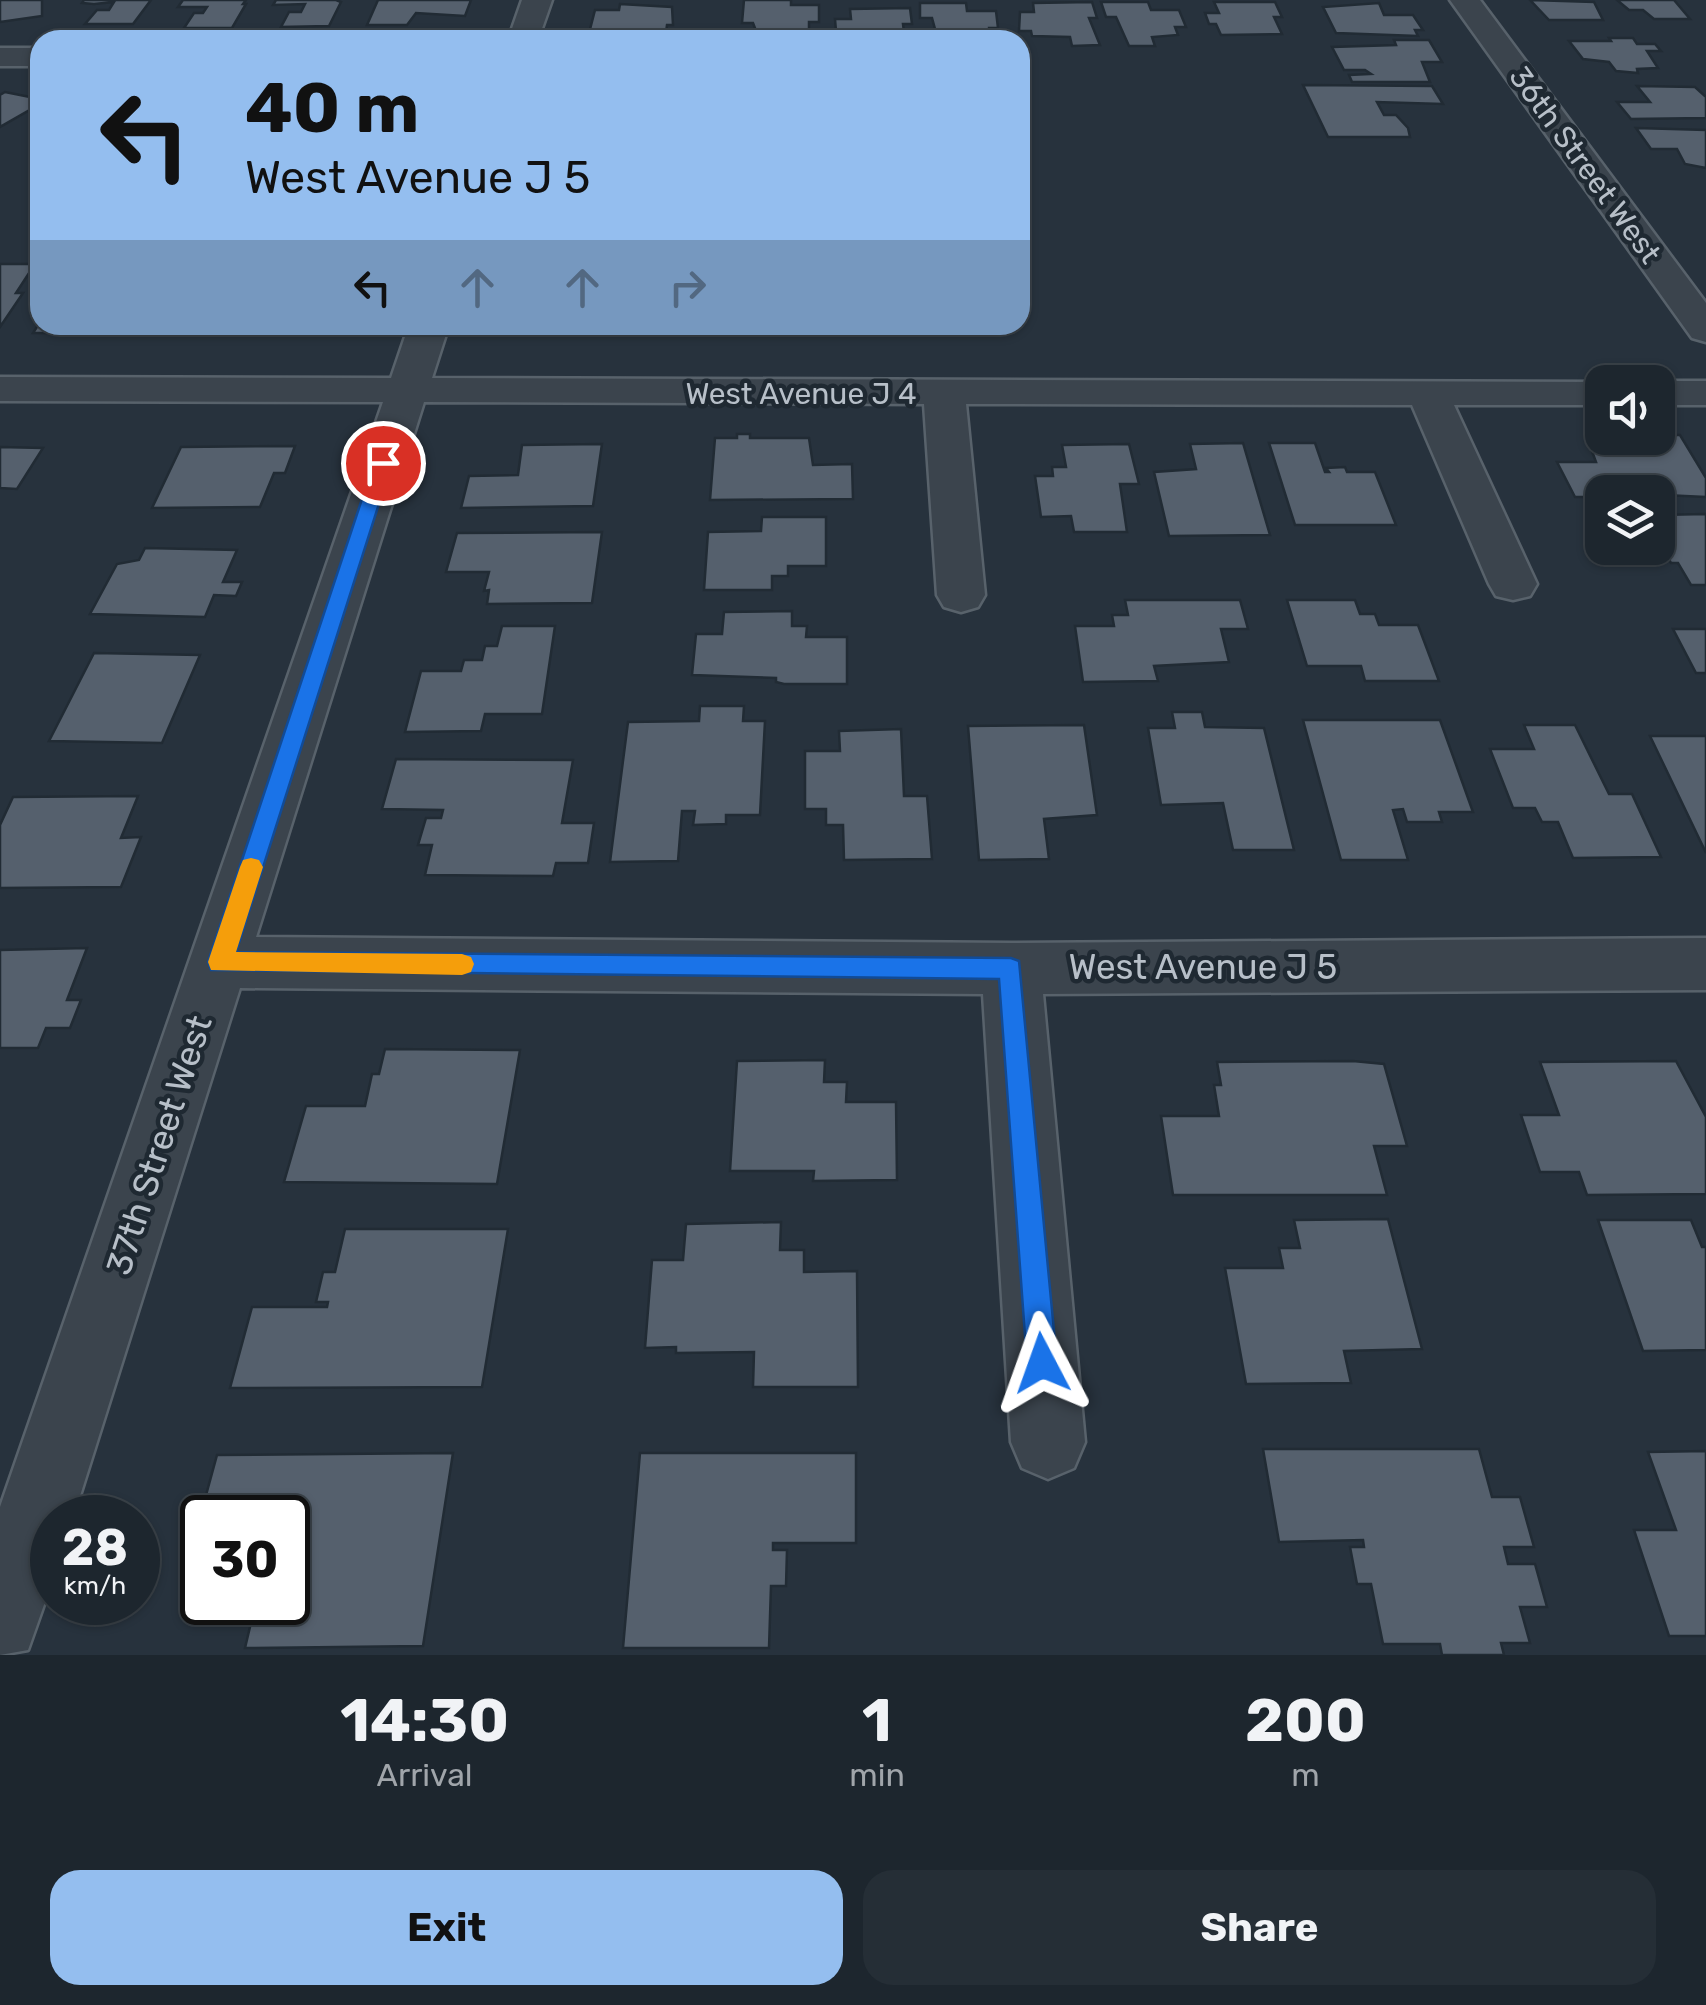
<!DOCTYPE html>
<html lang="en">
<head>
<meta charset="utf-8">
<style>
  body { margin:0; font-family:Rubik,sans-serif; background:#252e36; color:#f1f3f6; height:100vh; display:flex; flex-direction:column; font-size:38px; white-space:nowrap }
  * { box-sizing:border-box; margin:0 }
  p { font-size:32px; color:#a0a5aa }
  .icon { flex:none; width:55px; height:55px; fill:none; stroke:currentColor; stroke-width:2; stroke-linecap:round; stroke-linejoin:round }
  .map { position:relative; height:1655px; overflow:hidden }
  .panel { display:flex; flex-direction:column; background:#1d262e; flex:1 }
  .panel>* { flex:none }
  .top-card { position:absolute; left:30px; top:30px; width:1000px; height:305px; border-radius:30px; box-shadow:0 2px 8px #0004,0 0 0 2px #3b434a; background:#94beef; color:#111; overflow:hidden }
  .tools { position:absolute; left:1585px; top:365px; display:grid; gap:20px }
  .tools a { display:grid; place-items:center; width:90px; height:90px; border-radius:20px; background:#1d262e; box-shadow:0 2px 8px #0004,0 0 0 2px #3b434a; font-size:50px }
  .speed { position:absolute; left:30px; top:1495px; display:flex; gap:20px; font-size:50px; font-weight:700; text-align:center }
  .speed>* { display:grid; place-content:center; width:130px; height:130px; border-radius:50%; background:#1d262e; box-shadow:0 2px 8px #0004,0 0 0 2px #3b434a; line-height:1 }
  .speed small { font-size:25px; font-weight:400 }
  .speed .limit { border:5px solid #111; border-radius:15px; background:#fff; color:#111 }
  .pin { position:absolute; display:grid; place-items:center; width:85px; height:85px; color:#fff; margin:-42px; border:5px solid #fff; border-radius:50%; box-shadow:0 2px 10px #0007 }
  .me { position:absolute; width:110px; margin:-55px; rotate:356deg; stroke-linejoin:round; filter:drop-shadow(0 0 8px #0008) }
  .turn { display:flex; align-items:center; gap:35px; height:210px; padding:0 50px; font-size:45px }
  .turn .icon { width:130px; height:130px; stroke-width:2.5 }
  .turn b { display:block; font-size:70px; line-height:85px }
  .lanes { display:flex; align-items:center; height:95px; padding:0 50px; background:#0003; justify-content:center; gap:50px; direction:ltr }
  .lanes .off { opacity:.35 }
  .eta { display:flex; justify-content:space-evenly; align-items:center; height:170px; text-align:center }
  .eta b { font-size:60px; font-weight:700; line-height:70px }
  .action { display:flex; gap:20px; margin-top:auto; padding:20px 50px }
  .action a { flex:1; height:115px; border-radius:30px; background:#94beef; color:#111; font-size:40px; font-weight:700; line-height:115px; text-align:center }
  .action a+a { background:#252e36; color:#f1f3f6 }
  .map>svg:first-child { display:block }
  .building { fill:#55606d; stroke:#212b34; stroke-width:2.5 }
  .lines { fill:none; stroke-linecap:round; stroke-linejoin:round }
  .street-casing { stroke:#58626b; stroke-width:5 }
  .street { fill:#3b444d; fill-rule:evenodd }
  .route { fill:#1a73e8; stroke:#114b97; stroke-width:2.5 }
  .slow { fill:#f59e0b }
  .labels { text-anchor:middle; stroke-width:9; stroke-linejoin:round; paint-order:stroke }
  .far-street-label { font-size:30px; fill:#b7bfc8; stroke:#1f2932 }
  .street-label { font-size:35px; fill:#b7bfc8; stroke:#1f2932 }
</style>
</head>
<body>
<div class="map">
<svg width="1706" height="1655" viewBox="0 0 1706 1655">
  <rect width="100%" height="100%" fill="#27323d"/>
  <path class="building" d="M 0,0 L 42,0 L 42,16 L 0,22 Z
    M 84,0 L 151,0 L 133,24 L 85,24 L 97,10 L 109,10 L 114,2 L 94,4 L 82,3 Z
    M 183,0 L 246,0 L 243,4 L 246,4 L 232,28 L 184,28 L 194,13 L 203,13 L 207,7 L 178,7 Z
    M 276,0 L 336,0 L 341,2 L 329,26 L 281,27 L 289,12 L 301,12 L 305,4 L 273,5 Z
    M 378,0 L 471,0 L 465,16 L 416,13 L 407,25 L 367,25 Z
    M 744,0 L 791,0 L 791,5 L 819,5 L 819,22 L 809,22 L 809,30 L 792,31 L 792,36 L 758,36 L 753,23 L 742,23 Z
    M 1530,0 L 1594,2 L 1603,20 L 1549,20 Z
    M 1617,0 L 1674,0 L 1690,19 L 1654,19 L 1643,10 L 1629,10 Z
    M 1092,2 L 1097,18 L 1089,18 L 1100,45 L 1072,46 L 1070,37 L 1032,36 L 1031,31 L 1019,31 L 1020,12 L 1034,12 L 1033,3 Z
    M 1101,2 L 1148,2 L 1151,10 L 1179,10 L 1186,27 L 1175,27 L 1178,35 L 1152,37 L 1155,46 L 1129,46 L 1116,17 L 1106,17 Z
    M 1214,2 L 1275,2 L 1282,17 L 1274,17 L 1282,34 L 1221,35 L 1216,24 L 1209,24 L 1205,13 L 1219,13 Z
    M 920,3 L 966,3 L 967,11 L 996,11 L 998,28 L 989,28 L 988,40 L 938,40 L 932,18 L 920,18 Z
    M 1379,3 L 1384,15 L 1413,15 L 1423,30 L 1415,30 L 1418,36 L 1336,33 L 1323,7 Z
    M 620,4 L 672,7 L 673,25 L 667,25 L 666,33 L 588,37 L 595,10 L 619,10 Z
    M 910,8 L 912,24 L 903,24 L 905,40 L 844,40 L 843,31 L 836,31 L 835,19 L 851,19 L 850,9 Z
    M 1609,38 L 1633,38 L 1637,44 L 1655,44 L 1661,51 L 1647,51 L 1658,68 L 1637,69 L 1638,73 L 1616,71 L 1609,62 L 1583,59 L 1569,41 L 1611,41 Z
    M 1394,40 L 1429,40 L 1442,62 L 1422,62 L 1430,82 L 1352,82 L 1349,75 L 1371,74 L 1365,70 L 1344,70 L 1332,47 L 1396,45 Z
    M 1303,85 L 1432,86 L 1443,104 L 1377,102 L 1384,115 L 1396,115 L 1408,128 L 1410,137 L 1328,137 Z
    M 1637,86 L 1695,87 L 1706,97 L 1706,118 L 1631,119 L 1617,102 L 1650,102 Z
    M 5,92 L 40,99 L 40,104 L 0,127 L 0,95 Z
    M 1636,128 L 1706,130 L 1706,168 L 1685,164 L 1677,149 L 1651,149 Z
    M 0,264 L 35,264 L 16,293 L 23,293 L 0,327 Z
    M 40,322 L 40,325 L 101,325 L 96,333 L 33,333 Z
    M 169,325 L 232,325 L 228,335 L 164,335 Z
    M 737,434 L 750,434 L 750,438 L 809,438 L 813,465 L 852,464 L 853,499 L 710,500 L 715,438 L 737,438 Z
    M 1586,435 L 1680,435 L 1706,478 L 1706,497 L 1602,492 L 1602,497 L 1575,497 L 1557,462 L 1596,462 Z
    M 1243,443 L 1270,535 L 1169,536 L 1154,472 L 1196,469 L 1190,444 Z
    M 1269,443 L 1315,443 L 1325,472 L 1329,472 L 1326,468 L 1345,467 L 1347,472 L 1375,472 L 1396,525 L 1295,525 Z
    M 602,444 L 593,506 L 461,508 L 469,476 L 518,475 L 522,445 Z
    M 1129,444 L 1139,484 L 1120,484 L 1127,532 L 1074,532 L 1071,516 L 1041,517 L 1035,476 L 1053,476 L 1052,467 L 1066,467 L 1062,445 Z
    M 295,446 L 285,473 L 274,473 L 260,507 L 152,508 L 181,447 Z
    M 0,447 L 43,448 L 17,489 L 0,488 Z
    M 1706,514 L 1706,585 L 1691,585 L 1678,563 L 1671,563 L 1663,550 L 1670,548 L 1620,548 L 1658,548 L 1658,515 Z
    M 762,517 L 826,517 L 826,566 L 788,566 L 788,576 L 772,576 L 772,590 L 704,590 L 708,532 L 761,531 Z
    M 602,532 L 592,603 L 487,604 L 489,590 L 484,591 L 489,572 L 446,572 L 457,533 Z
    M 145,548 L 237,550 L 223,582 L 242,582 L 236,596 L 214,595 L 205,617 L 90,614 L 117,564 L 139,560 Z
    M 1125,600 L 1240,600 L 1248,629 L 1221,629 L 1229,662 L 1154,666 L 1158,681 L 1083,682 L 1075,626 L 1114,626 L 1112,615 L 1128,615 Z
    M 1287,600 L 1355,600 L 1360,614 L 1375,614 L 1379,625 L 1418,625 L 1439,681 L 1365,681 L 1361,666 L 1307,666 Z
    M 792,611 L 792,626 L 807,626 L 806,637 L 847,637 L 847,684 L 784,684 L 776,682 L 776,678 L 692,675 L 696,634 L 722,634 L 724,612 Z
    M 502,626 L 555,626 L 542,714 L 485,714 L 481,731 L 405,732 L 421,671 L 461,671 L 464,660 L 482,660 L 485,646 L 497,646 Z
    M 1673,629 L 1706,629 L 1706,673 L 1696,673 Z
    M 94,653 L 200,655 L 162,743 L 49,741 Z
    M 700,706 L 744,706 L 743,721 L 765,721 L 760,815 L 726,815 L 726,824 L 693,825 L 695,811 L 682,811 L 678,861 L 610,862 L 628,722 L 699,721 Z
    M 1172,712 L 1202,712 L 1205,727 L 1264,728 L 1294,850 L 1233,850 L 1223,803 L 1161,805 L 1148,728 L 1175,728 Z
    M 1303,720 L 1440,720 L 1473,812 L 1439,812 L 1442,822 L 1407,822 L 1403,809 L 1393,810 L 1408,860 L 1341,860 Z
    M 1084,725 L 1097,815 L 1044,819 L 1049,859 L 979,860 L 968,726 Z
    M 1524,725 L 1575,725 L 1609,794 L 1632,794 L 1661,857 L 1573,858 L 1558,822 L 1542,822 L 1535,808 L 1513,808 L 1490,749 L 1534,749 Z
    M 901,729 L 904,796 L 927,796 L 932,859 L 844,860 L 843,825 L 826,825 L 826,809 L 805,809 L 805,751 L 840,751 L 839,731 Z
    M 1650,736 L 1706,736 L 1706,853 Z
    M 396,759 L 573,760 L 562,823 L 594,823 L 588,863 L 556,863 L 553,876 L 425,875 L 432,845 L 418,845 L 426,818 L 441,818 L 443,810 L 382,809 Z
    M 138,796 L 121,838 L 141,837 L 121,887 L 0,888 L 0,825 L 13,797 Z
    M 87,948 L 67,1000 L 81,1000 L 70,1028 L 46,1028 L 38,1048 L 0,1048 L 0,950 Z
    M 385,1049 L 520,1050 L 497,1184 L 284,1182 L 306,1106 L 365,1106 L 372,1074 L 379,1074 Z
    M 825,1060 L 824,1082 L 847,1082 L 846,1102 L 896,1102 L 897,1180 L 813,1181 L 814,1171 L 730,1171 L 737,1061 Z
    M 1353,1061 L 1384,1064 L 1407,1146 L 1374,1146 L 1387,1195 L 1173,1195 L 1161,1116 L 1219,1116 L 1214,1085 L 1221,1085 L 1217,1062 Z
    M 1676,1061 L 1706,1117 L 1706,1194 L 1587,1195 L 1579,1172 L 1540,1172 L 1521,1115 L 1559,1115 L 1540,1062 Z
    M 1388,1219 L 1422,1349 L 1344,1351 L 1351,1383 L 1246,1384 L 1225,1268 L 1283,1268 L 1279,1248 L 1300,1248 L 1294,1220 Z
    M 1598,1220 L 1691,1220 L 1702,1247 L 1706,1247 L 1706,1350 L 1643,1351 Z
    M 781,1222 L 780,1250 L 804,1250 L 804,1272 L 857,1271 L 858,1387 L 753,1387 L 754,1352 L 676,1353 L 676,1347 L 645,1348 L 652,1260 L 683,1260 L 686,1224 Z
    M 345,1229 L 508,1229 L 482,1387 L 230,1388 L 252,1307 L 327,1307 L 328,1302 L 316,1302 L 323,1272 L 335,1272 Z
    M 1263,1449 L 1479,1449 L 1492,1497 L 1520,1497 L 1534,1547 L 1504,1547 L 1508,1564 L 1535,1564 L 1547,1607 L 1520,1607 L 1530,1643 L 1501,1643 L 1504,1655 L 1442,1655 L 1440,1644 L 1383,1644 L 1371,1584 L 1357,1584 L 1350,1547 L 1364,1547 L 1363,1540 L 1279,1542 Z
    M 1706,1451 L 1706,1636 L 1669,1636 L 1634,1530 L 1676,1530 L 1648,1452 Z
    M 453,1453 L 423,1646 L 245,1648 L 254,1610 L 246,1610 L 248,1602 L 288,1602 L 288,1518 L 202,1518 L 202,1560 L 188,1561 L 217,1455 Z
    M 640,1453 L 856,1453 L 856,1543 L 773,1543 L 773,1550 L 787,1550 L 786,1586 L 771,1586 L 769,1648 L 623,1648 Z"/>
  <g class="lines">
    <defs>
      <path id="street" d="M 522,0 L 552,0 L 538,40 L 508,40 Z
        M 1450,0 L 1480,0 L 1706,303 L 1706,342 L 1692,338 Z
        M 0,48 L 40,48 L 40,66 L 0,66 Z
        M 409,325 L 449,325 L 432,378 L 1610,382 L 1602,382 L 1602,405 L 1454,405 L 1537,584 L 1530,596 L 1513,600 L 1496,596 L 1489,584 L 1412,405 L 966,404 L 985,595 L 978,607 L 961,612 L 944,607 L 937,595 L 924,404 L 424,402 L 256,937 L 1011,943 L 1706,938 L 1706,990 L 1043,994 L 1085,1442 L 1074,1468 L 1048,1479 L 1022,1468 L 1011,1442 L 983,994 L 240,988 L 73,1518 L 52,1518 L 52,1582 L 28,1650 L 0,1655 L 0,1507 L 383,402 L 0,401 L 0,377 L 391,378 Z
        M 1658,381 L 1706,381 L 1706,405 L 1658,405 L 1658,382 L 1650,382 Z"/>
    </defs>
    <use href="#street" class="street-casing"/>
    <use href="#street" class="street"/>
  </g>
  <path class="route" d="M 383,458 L 392,463 L 236,952 L 1011,958 L 1019,961 L 1057,1363 L 1052,1373 L 1042,1378 L 1031,1373 L 1027,1363 L 999,979 L 211,970 L 208,962 L 374,463 Z"/>
  <path class="slow" d="M 251,858 L 259,860 L 263,867 L 236,952 L 462,954 L 471,957 L 474,964 L 471,972 L 462,975 L 211,970 L 208,962 L 240,867 L 243,860 Z"/>
  <g class="labels">
    <g class="far-street-label">
      <text transform="translate(1585 165) rotate(54)" y="10">36th Street West</text>
      <text x="801" y="404">West Avenue J 4</text>
    </g>
    <g class="street-label">
      <text x="1203" y="979">West Avenue J 5</text>
      <text transform="translate(159 1145) rotate(-72)" y="12">37th Street West</text>
    </g>
  </g>
</svg>
<div class="tools">
<a><svg class="icon" aria-label="sound" viewBox="0 0 24 24"><path d="M4 9h4l5-4v14l-5-4H4zM17 9q2 3 0 6"/></svg></a>
<a><svg class="icon" aria-label="layers" viewBox="0 0 24 24"><path d="M12 4l9 5-9 5-9-5zM3 14l9 5 9-5"/></svg></a>
</div>
<div class="speed"><div>28<small>km/h</small></div><div class="limit">30</div></div>
<div class="pin" style="left:383px;top:463px;background:#d93025"><svg class="icon" aria-label="arrive" viewBox="0 0 24 24"><path d="M6 21V4h12l-3 4 3 4H6"/></svg></div>
<svg class="me" style="left:1042px;top:1363px" viewBox="-20 -20 40 40"><path d="M0-17L14 15 0 8-14 15z" fill="#1a73e8" stroke="#fff" stroke-width="4"/></svg>
<div class="top-card">
<div class="turn"><svg class="icon" aria-label="left" viewBox="0 0 24 24"><path d="M17 20v-9H6M10 6l-5 5 5 5"/></svg><div><b>40 m</b>West Avenue J 5</div></div>
<div class="lanes"><svg class="icon" aria-label="left" viewBox="0 0 24 24"><path d="M17 20v-9H6M10 6l-5 5 5 5"/></svg><svg class="icon off" aria-label="ahead" viewBox="0 0 24 24"><path d="M12 20V5M6 11l6-6 6 6"/></svg><svg class="icon off" aria-label="ahead" viewBox="0 0 24 24"><path d="M12 20V5M6 11l6-6 6 6"/></svg><svg class="icon off" aria-label="right" viewBox="0 0 24 24"><path d="M7 20v-9h11M14 6l5 5-5 5"/></svg></div>
</div>
</div>
<section class="panel">
<div class="eta">
<div><b>14:30</b><p>Arrival</p></div>
<div><b>1</b><p>min</p></div>
<div><b>200</b><p>m</p></div>
</div>
<div class="action"><a>Exit</a><a>Share</a></div>
</section>
</body>
</html>
